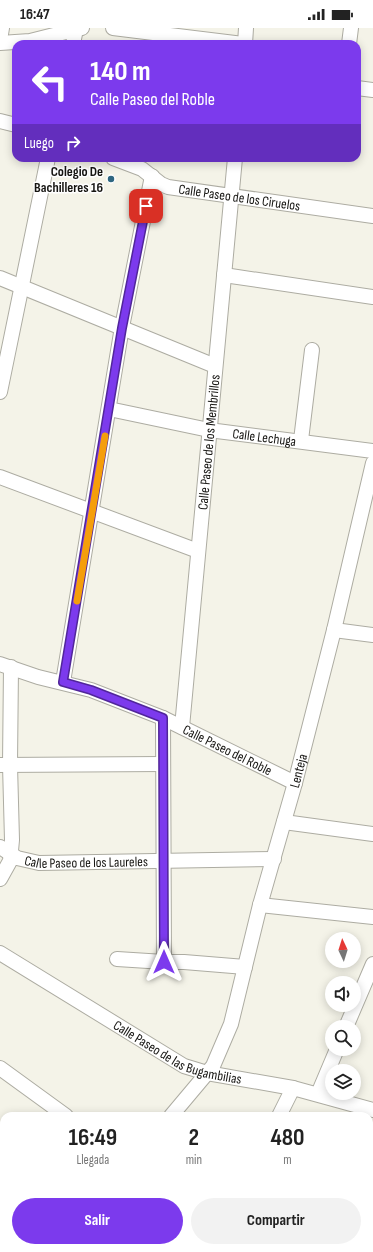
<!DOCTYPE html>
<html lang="es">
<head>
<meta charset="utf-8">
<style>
  body { margin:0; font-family:"Sofia Sans Condensed",sans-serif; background:#f2f2f2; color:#222; height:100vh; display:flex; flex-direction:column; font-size:15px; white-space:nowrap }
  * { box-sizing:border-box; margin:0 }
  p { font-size:13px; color:#767676 }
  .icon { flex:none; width:22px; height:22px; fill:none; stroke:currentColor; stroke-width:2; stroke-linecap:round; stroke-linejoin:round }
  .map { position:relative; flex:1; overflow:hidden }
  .panel { position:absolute; left:0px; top:1084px; width:373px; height:140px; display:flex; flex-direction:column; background:#fff; border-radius:12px 12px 0 0; box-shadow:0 2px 10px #0003 }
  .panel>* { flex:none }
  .guide { position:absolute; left:12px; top:12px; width:349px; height:122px; border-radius:12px; box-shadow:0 2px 10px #0003; background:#7c3aed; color:#fff; overflow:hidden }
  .needle { width:26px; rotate:356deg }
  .controls { position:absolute; left:325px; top:904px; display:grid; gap:8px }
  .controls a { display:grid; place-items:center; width:36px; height:36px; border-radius:50%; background:#fff; box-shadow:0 2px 10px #0003; font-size:20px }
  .pin { position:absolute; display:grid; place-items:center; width:34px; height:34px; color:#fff; margin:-17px; border-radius:8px; box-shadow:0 2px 6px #0006 }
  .me { position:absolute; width:44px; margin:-22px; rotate:0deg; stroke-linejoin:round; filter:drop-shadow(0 0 3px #0008) }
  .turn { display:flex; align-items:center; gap:14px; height:84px; padding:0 12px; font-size:18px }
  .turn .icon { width:52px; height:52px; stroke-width:2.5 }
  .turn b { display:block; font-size:28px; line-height:34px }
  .then { display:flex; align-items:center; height:38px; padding:0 12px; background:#0003; gap:8px; font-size:15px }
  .eta { display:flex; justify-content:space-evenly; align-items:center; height:68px; text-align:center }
  .eta b { font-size:24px; font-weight:700; line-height:28px }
  .action { display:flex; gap:8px; margin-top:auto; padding:8px 12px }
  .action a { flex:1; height:46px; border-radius:24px; background:#7c3aed; color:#fff; font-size:16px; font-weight:700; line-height:46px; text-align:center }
  .action a+a { background:#f2f2f2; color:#222 }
  .status { display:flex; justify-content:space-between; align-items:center; height:28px; padding:0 20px; background:#fff; direction:ltr }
  .status svg { height:11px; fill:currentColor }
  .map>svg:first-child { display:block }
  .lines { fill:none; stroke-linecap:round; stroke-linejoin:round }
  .minor-casing { stroke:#adaca2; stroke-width:16 }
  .minor { stroke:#fff; stroke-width:14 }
  .route-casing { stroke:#51269a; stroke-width:10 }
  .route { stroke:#7c3aed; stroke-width:7 }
  .slow { stroke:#f59e0b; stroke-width:7 }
  .poi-dot { fill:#2e6680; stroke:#fff; stroke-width:1.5 }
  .labels { text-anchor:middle; stroke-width:3; stroke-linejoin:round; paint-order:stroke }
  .poi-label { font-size:14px; font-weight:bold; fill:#161512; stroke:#fff; text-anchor:end }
  .street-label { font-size:14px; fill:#161512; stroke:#fff }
</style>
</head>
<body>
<div class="status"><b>16:47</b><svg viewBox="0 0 49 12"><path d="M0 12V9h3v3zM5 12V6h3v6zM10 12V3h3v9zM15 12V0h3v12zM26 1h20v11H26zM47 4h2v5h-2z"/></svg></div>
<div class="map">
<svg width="373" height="1224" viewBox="0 0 373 1224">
  <rect width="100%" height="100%" fill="#f4f3e8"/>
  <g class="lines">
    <defs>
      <g id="minor">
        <path d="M 113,0 L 243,16"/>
        <path d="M 0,12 L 2,0"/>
        <path d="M 0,15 L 30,13 L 82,0"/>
        <path d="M 73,16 L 76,1"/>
        <path d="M 245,16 L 246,0"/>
        <path d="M 349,16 L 351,0"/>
        <path d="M 357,60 L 373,62"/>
        <path d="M 0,93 L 16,97"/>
        <path id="s1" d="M 113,130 L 142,141 L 161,156 L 168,159 L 373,188"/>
        <path d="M 224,247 L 373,269"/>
        <path d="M 0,250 L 215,338"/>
        <path d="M 0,364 L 48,130"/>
        <path id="s2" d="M 109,381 L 209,402 L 373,423"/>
        <path d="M 301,412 L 312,322"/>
        <path d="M 0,449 L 198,523"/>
        <path d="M 334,602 L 373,607"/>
        <path id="s3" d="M 0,636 L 38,649 L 91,662 L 163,690 L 295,755"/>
        <path d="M 63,654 L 122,299 L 152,148"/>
        <path d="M 163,690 L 164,934"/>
        <path id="s4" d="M 182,699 L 235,130"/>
        <path d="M 0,737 L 163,736"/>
        <path d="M 284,794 L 373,806"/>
        <path id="s5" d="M 0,819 L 17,830 L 39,835 L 274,831"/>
        <path d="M 0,851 L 10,833 L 12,812 L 10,737 L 11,639"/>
        <path d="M 260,877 L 373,889"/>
        <path id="s6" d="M 0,925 L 184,1038 L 207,1045 L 293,1060 L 373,1082"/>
        <path d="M 117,931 L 164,934 L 184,934 L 245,939"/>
        <path d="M 346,999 L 373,936"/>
        <path d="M 0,1040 L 66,1088"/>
        <path d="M 318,1066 L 337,1021"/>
        <path id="s7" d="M 171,1088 L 213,1038 L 231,996 L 260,877 L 295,755 L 334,602 L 373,435"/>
        <path d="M 279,1088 L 293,1060"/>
        <path d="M 0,1160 L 4,1163"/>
        <path d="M 369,1179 L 373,1166"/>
        <path d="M 280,1220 L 290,1224"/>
        <path d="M 63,1224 L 66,1220"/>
        <path d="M 172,1224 L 175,1220"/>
        <path d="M 355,1224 L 356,1220"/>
      </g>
    </defs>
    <use href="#minor" class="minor-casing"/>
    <use href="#minor" class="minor"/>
  </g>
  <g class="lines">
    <defs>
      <path id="route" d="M 146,178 L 122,300 L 63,654 L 91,662 L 163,690 L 164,934"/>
    </defs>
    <use href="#route" class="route-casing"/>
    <use href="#route" class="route"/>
    <path class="slow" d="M 77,573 L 105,408"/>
  </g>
  <circle class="poi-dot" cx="111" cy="151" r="4"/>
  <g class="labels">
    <g class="poi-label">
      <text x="103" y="148">Colegio De<tspan x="103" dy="16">Bachilleres 16</tspan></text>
    </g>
    <g class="street-label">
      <text dy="5" stroke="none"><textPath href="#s1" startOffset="135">Calle Paseo de los Ciruelos</textPath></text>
      <text dy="5" stroke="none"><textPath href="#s2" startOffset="158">Calle Lechuga</textPath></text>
      <text dy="5" stroke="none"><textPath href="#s4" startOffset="286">Calle Paseo de los Membrillos</textPath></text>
      <text dy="5" stroke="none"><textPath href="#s3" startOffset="244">Calle Paseo del Roble</textPath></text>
      <text dy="5" stroke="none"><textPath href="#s7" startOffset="373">Lenteja</textPath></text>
      <text dy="5" stroke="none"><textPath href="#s5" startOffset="90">Calle Paseo de los Laureles</textPath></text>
      <text dy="5" stroke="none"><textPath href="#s6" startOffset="205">Calle Paseo de las Bugambilias</textPath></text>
    </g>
  </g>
</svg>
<div class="controls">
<a><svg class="needle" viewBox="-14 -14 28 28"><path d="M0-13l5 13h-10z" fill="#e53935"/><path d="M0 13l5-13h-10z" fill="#767676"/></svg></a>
<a><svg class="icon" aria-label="sound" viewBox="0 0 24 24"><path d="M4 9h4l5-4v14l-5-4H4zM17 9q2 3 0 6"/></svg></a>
<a><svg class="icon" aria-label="search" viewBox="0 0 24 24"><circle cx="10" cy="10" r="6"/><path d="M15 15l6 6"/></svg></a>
<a><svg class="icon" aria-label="layers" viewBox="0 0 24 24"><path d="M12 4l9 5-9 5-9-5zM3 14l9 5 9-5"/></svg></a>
</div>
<div class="pin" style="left:146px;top:178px;background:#d93025"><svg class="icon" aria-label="arrive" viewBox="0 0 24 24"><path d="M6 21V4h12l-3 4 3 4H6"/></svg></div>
<svg class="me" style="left:164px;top:934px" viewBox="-20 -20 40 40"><path d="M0-17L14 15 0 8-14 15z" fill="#7c3aed" stroke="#fff" stroke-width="4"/></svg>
<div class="guide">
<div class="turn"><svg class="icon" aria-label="left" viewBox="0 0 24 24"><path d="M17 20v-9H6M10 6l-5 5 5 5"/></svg><div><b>140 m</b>Calle Paseo del Roble</div></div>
<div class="then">Luego<svg class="icon" aria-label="right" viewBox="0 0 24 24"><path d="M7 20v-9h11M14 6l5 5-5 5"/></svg></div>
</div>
<section class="panel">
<div class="eta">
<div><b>16:49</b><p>Llegada</p></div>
<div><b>2</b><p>min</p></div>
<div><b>480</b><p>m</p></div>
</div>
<div class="action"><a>Salir</a><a>Compartir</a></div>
</section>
</div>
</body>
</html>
